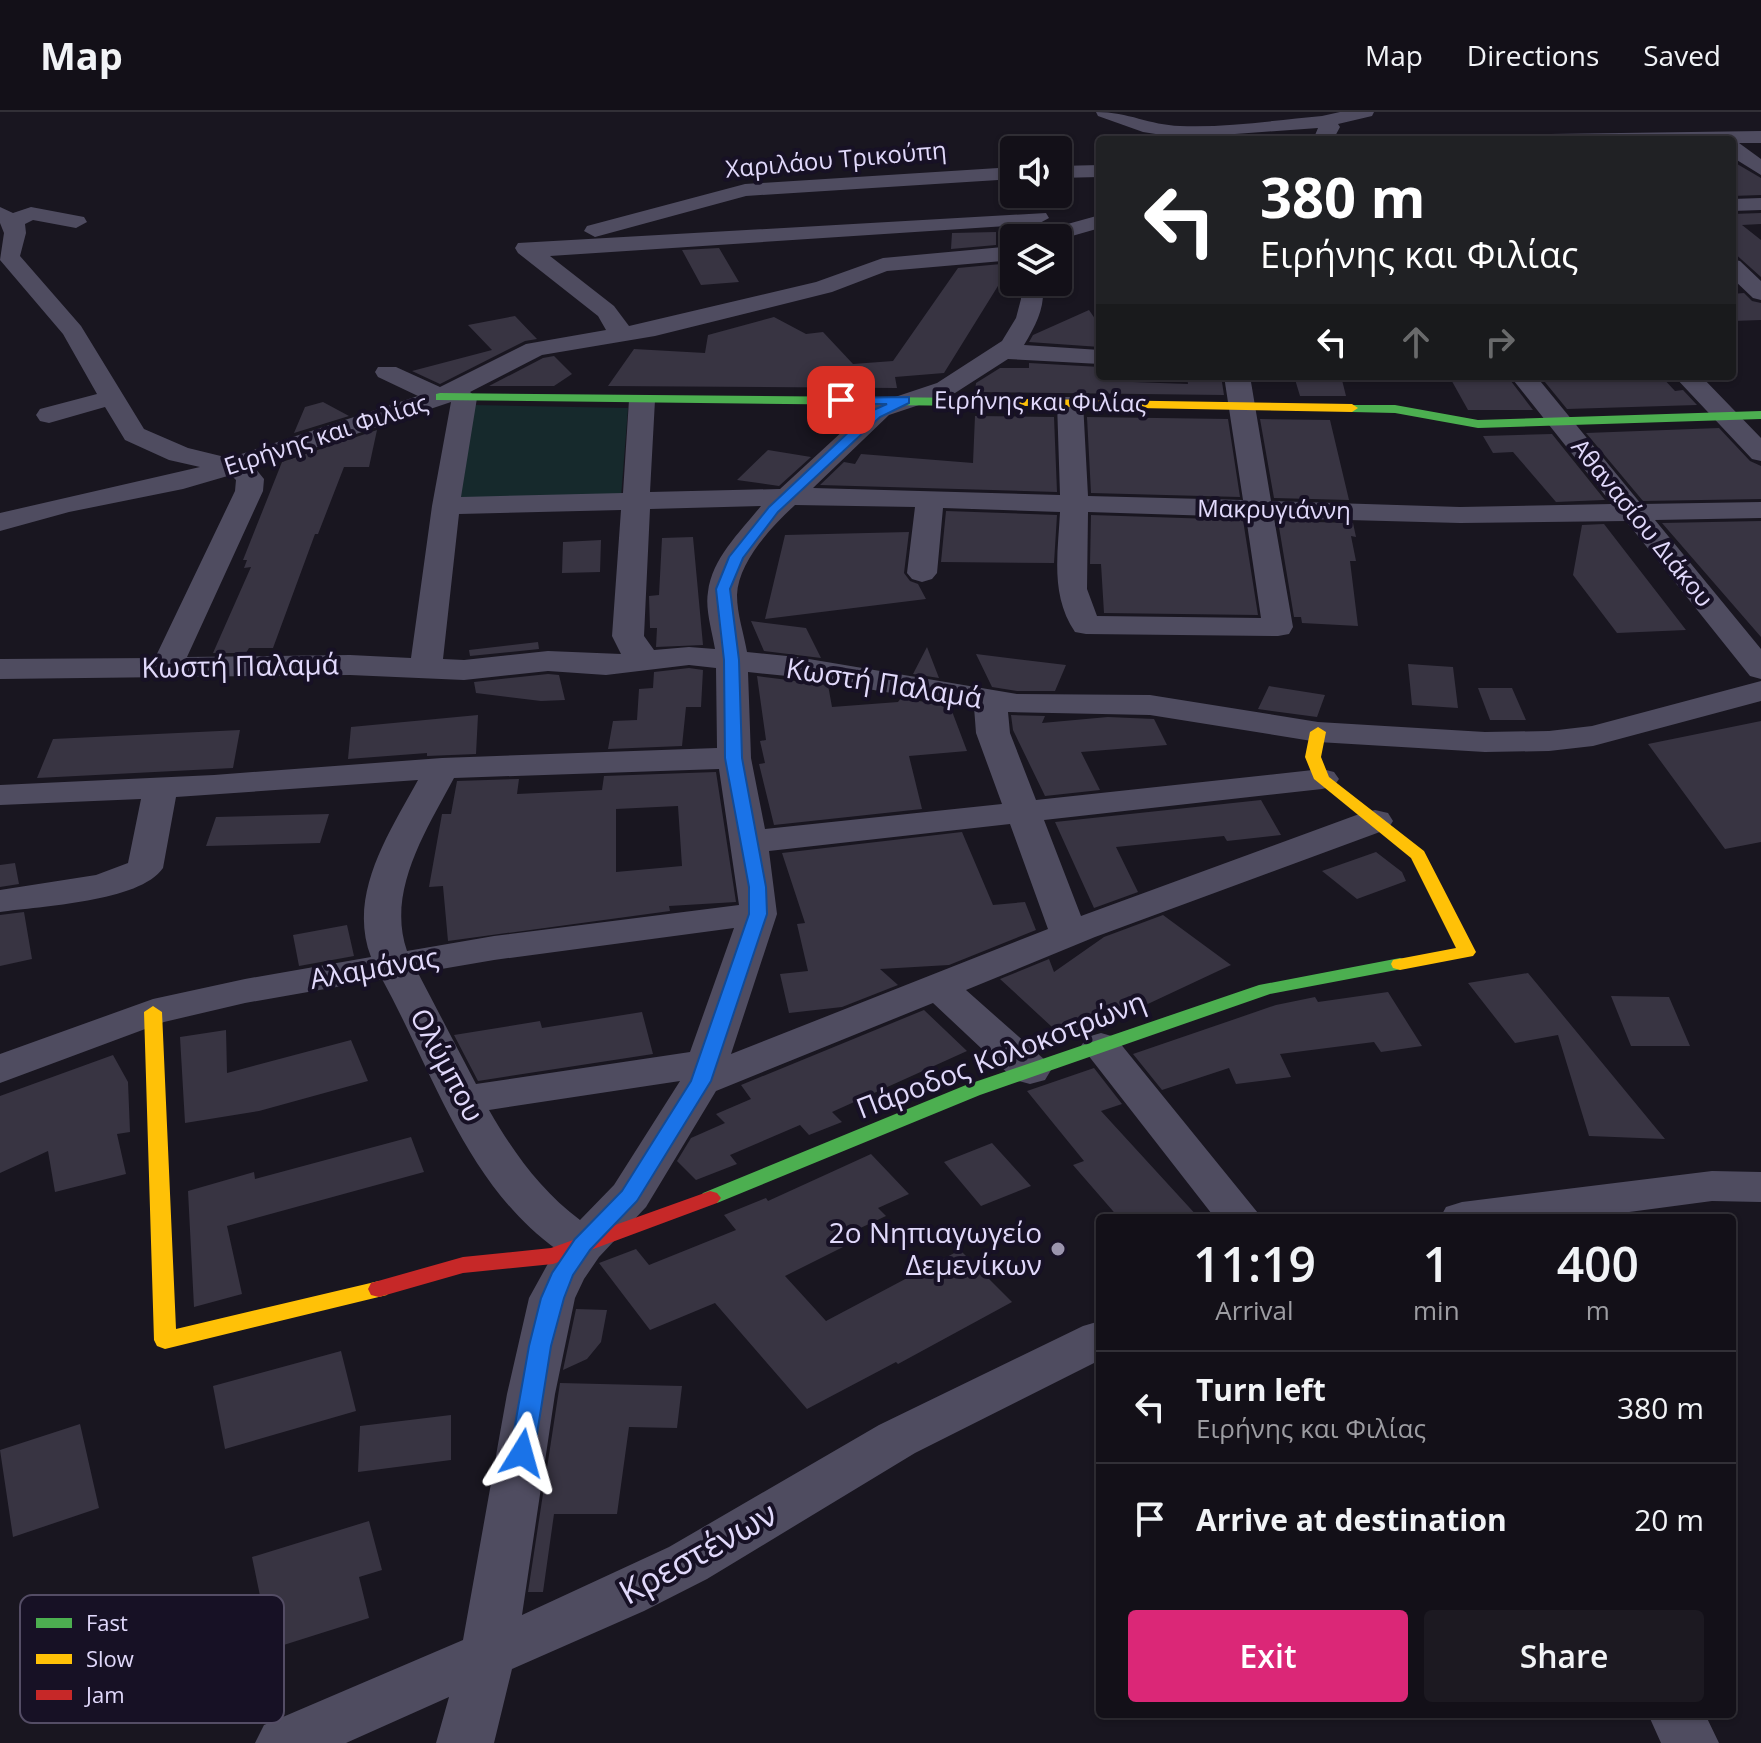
<!DOCTYPE html>
<html lang="en">
<head>
<meta charset="utf-8">
<style>
  body { margin:0; font-family:"Open Sans",sans-serif; background:#1c1921; color:#f1f3f6; height:100vh; display:flex; flex-direction:column; font-size:30px; white-space:nowrap }
  * { box-sizing:border-box; margin:0 }
  p { font-size:26px; color:#9d9da2 }
  .icon { flex:none; width:44px; height:44px; fill:none; stroke:currentColor; stroke-width:2; stroke-linecap:round; stroke-linejoin:round }
  .map { position:relative; flex:1; overflow:hidden }
  .panel { position:absolute; left:1096px; top:1102px; width:640px; height:504px; display:flex; flex-direction:column; background:#131018; border-radius:8px; box-shadow:0 2px 6px #0004,0 0 0 2px #323037 }
  .panel>* { flex:none }
  .guide { position:absolute; left:1096px; top:24px; width:640px; height:244px; border-radius:8px; box-shadow:0 2px 6px #0004,0 0 0 2px #323037; background:#202124; color:#fff; overflow:hidden }
  .fabs { position:absolute; left:1000px; top:24px; display:grid; gap:16px }
  .fabs a { display:grid; place-items:center; width:72px; height:72px; border-radius:8px; background:#131018; box-shadow:0 2px 6px #0004,0 0 0 2px #323037; font-size:40px }
  .pin { position:absolute; display:grid; place-items:center; width:68px; height:68px; color:#fff; margin:-34px; border-radius:16px; box-shadow:0 4px 12px #0006 }
  .me { position:absolute; width:88px; margin:-44px; rotate:8deg; stroke-linejoin:round; filter:drop-shadow(0 0 6px #0008) }
  .turn { display:flex; align-items:center; gap:28px; height:168px; padding:0 32px; font-size:36px }
  .turn .icon { width:104px; height:104px; stroke-width:2.5 }
  .turn b { display:block; font-size:56px; line-height:68px }
  .lanes { display:flex; align-items:center; height:76px; padding:0 32px; background:#0003; justify-content:center; gap:40px; direction:ltr }
  .lanes .off { opacity:.35 }
  .eta { display:flex; justify-content:space-evenly; align-items:center; height:136px; text-align:center }
  .eta b { font-size:48px; font-weight:600; line-height:56px }
  .button { display:flex; gap:16px; margin-top:auto; padding:16px 32px }
  .button a { flex:1; height:92px; border-radius:8px; background:#db2777; color:#fff; font-size:32px; font-weight:600; line-height:92px; text-align:center }
  .button a+a { background:#1c1921; color:#f1f3f6 }
  ul { padding:0; list-style:none }
  li { display:flex; align-items:center; gap:24px; height:112px; padding:0 32px; border-top:2px solid #323037 }
  li div { flex:1 }
  li b { display:block; font-size:30px }
  li em { font-style:normal }
  header { display:flex; align-items:center; gap:48px; box-sizing:border-box; height:112px; padding:0 40px; background:#131018; border-bottom:2px solid #323037 }
  header strong { font-size:38px }
  nav { display:flex; gap:44px; margin-inline-start:auto; font-size:28px }
  .map>svg:first-child { display:block }
  .green { fill:#16292c }
  .building { fill:#383442; fill-rule:evenodd }
  .lines { fill:none; stroke-linecap:round; stroke-linejoin:round }
  .street { fill:#4f4c60; fill-rule:evenodd }
  .fast { fill:#4caf50; fill-rule:evenodd }
  .slow { fill:#ffc107; fill-rule:evenodd }
  .jam { fill:#c62828; fill-rule:evenodd }
  .route { fill:#1a73e8; stroke:#114b97; stroke-width:2 }
  .poi-dot { fill:#9b95ae; stroke:#171125; stroke-width:3 }
  .labels { text-anchor:middle; stroke-width:8; stroke-linejoin:round; paint-order:stroke }
  .far-street-label { font-size:24px; fill:#e1d9fb; stroke:#171125 }
  .street-label { font-size:28px; fill:#e1d9fb; stroke:#171125 }
  .poi-label { font-size:28px; fill:#e1d9fb; stroke:#171125; text-anchor:end }
  .near-street-label { font-size:34px; fill:#e1d9fb; stroke:#171125 }
  .key { fill:#171125; stroke:#544d65; stroke-width:2 }
  .key-label { font-size:22px; fill:#e1d9fb }
</style>
</head>
<body>
<header>
<strong>Map</strong>
<nav><a>Map</a><a>Directions</a><a>Saved</a></nav>
</header>
<div class="map">
<svg width="1761" height="1631" viewBox="0 0 1761 1631">
  <rect width="100%" height="100%" fill="#191620"/>
  <path class="green" d="M 473,293 L 628,296 L 621,385 L 458,389 Z"/>
  <path class="building" d="M 1732,49 L 1761,66 L 1761,83 L 1732,84 Z
    M 1761,101 L 1761,112 L 1742,113 L 1761,128 L 1761,165 L 1732,139 L 1732,102 Z
    M 996,120 L 996,133 L 951,137 L 952,121 Z
    M 719,136 L 739,170 L 701,173 L 682,138 Z
    M 1001,152 L 1006,161 L 944,261 L 895,265 L 897,276 L 608,274 L 634,237 L 705,241 L 708,223 L 774,205 L 806,222 L 823,220 L 853,252 L 893,249 L 958,156 Z
    M 1744,181 L 1752,189 L 1761,191 L 1761,208 L 1732,209 L 1732,182 Z
    M 1089,198 L 1100,214 L 1100,235 L 1029,230 L 1033,223 Z
    M 515,204 L 537,227 L 525,229 L 440,272 L 412,259 L 492,238 L 468,213 Z
    M 554,244 L 572,262 L 554,274 L 489,274 L 543,246 Z
    M 1029,251 L 1100,255 L 1100,264 L 1132,264 L 1133,270 L 1188,272 L 1187,264 L 1221,264 L 1224,283 L 975,280 L 976,271 L 1000,256 L 1029,256 Z
    M 1294,264 L 1341,264 L 1346,284 L 1300,284 Z
    M 1449,264 L 1507,264 L 1533,298 L 1468,298 Z
    M 1540,264 L 1661,264 L 1675,279 L 1683,278 L 1697,293 L 1567,297 Z
    M 323,290 L 349,304 L 294,321 L 305,295 Z
    M 975,304 L 1054,305 L 1057,380 L 820,373 L 844,350 L 855,352 L 861,342 L 973,351 Z
    M 1087,305 L 1228,307 L 1240,385 L 1091,381 Z
    M 1260,307 L 1330,308 L 1349,388 L 1274,386 Z
    M 1719,316 L 1750,349 L 1761,354 L 1761,387 L 1643,389 L 1586,321 Z
    M 377,318 L 369,355 L 344,355 L 318,422 L 315,422 L 273,536 L 249,536 L 246,541 L 213,541 L 251,455 L 244,456 L 247,448 L 243,448 L 282,350 Z
    M 1552,322 L 1605,388 L 1604,388 L 1556,390 L 1513,340 L 1493,341 L 1483,324 Z
    M 768,338 L 811,345 L 779,374 L 737,368 Z
    M 946,399 L 1057,403 L 1054,451 L 941,450 Z
    M 1091,403 L 1243,408 L 1258,503 L 1104,501 L 1101,452 L 1090,452 Z
    M 1278,409 L 1353,411 L 1356,425 L 1351,424 L 1356,449 L 1350,449 L 1358,514 L 1302,511 L 1301,505 L 1294,505 Z
    M 1761,409 L 1761,525 L 1662,411 Z
    M 1604,412 L 1686,518 L 1617,521 L 1573,463 L 1582,413 Z
    M 909,420 L 904,461 L 910,469 L 918,472 L 926,487 L 765,507 L 785,423 Z
    M 693,425 L 703,533 L 656,535 L 657,516 L 650,516 L 649,484 L 659,483 L 662,426 Z
    M 601,428 L 600,460 L 562,461 L 563,430 Z
    M 751,509 L 806,516 L 821,546 L 764,539 Z
    M 538,530 L 539,537 L 470,544 L 469,538 Z
    M 927,535 L 939,566 L 913,562 Z
    M 976,542 L 1066,553 L 1055,579 L 1017,579 L 992,575 Z
    M 1408,552 L 1453,555 L 1458,596 L 1412,593 Z
    M 689,556 L 703,558 L 701,595 L 686,595 L 682,634 L 608,637 L 613,609 L 637,608 L 639,577 L 653,576 L 654,560 Z
    M 548,562 L 559,563 L 565,588 L 541,589 L 476,581 L 474,570 Z
    M 757,564 L 828,573 L 832,595 L 898,590 L 901,586 L 950,594 L 967,639 L 909,644 L 922,697 L 774,713 L 759,652 L 765,651 L 760,629 L 766,628 Z
    M 1269,574 L 1325,583 L 1317,605 L 1258,597 Z
    M 1478,576 L 1512,576 L 1526,608 L 1490,608 Z
    M 478,603 L 476,642 L 427,644 L 427,641 L 348,647 L 351,615 Z
    M 1011,603 L 1045,604 L 1042,611 L 1108,605 L 1154,607 L 1167,633 L 1081,640 L 1100,678 L 1045,684 L 1013,618 Z
    M 1761,609 L 1761,730 L 1725,737 L 1648,632 Z
    M 240,618 L 233,656 L 37,666 L 53,627 Z
    M 716,660 L 736,790 L 669,794 L 670,799 L 448,829 L 443,774 L 429,775 L 442,702 L 451,702 L 457,669 L 519,667 L 517,682 L 602,678 L 604,664 ZM 678,694 L 682,754 L 616,760 L 616,697 Z
    M 1261,688 L 1281,723 L 1227,729 L 1224,724 L 1116,735 L 1138,780 L 1094,796 L 1055,710 Z
    M 329,702 L 320,731 L 206,734 L 216,705 Z
    M 962,720 L 993,793 L 1025,790 L 1036,818 L 949,853 L 880,857 L 898,873 L 842,895 L 789,901 L 780,862 L 808,859 L 797,812 L 805,811 L 782,741 Z
    M 1376,740 L 1402,760 L 1406,769 L 1357,787 L 1322,759 Z
    M 15,751 L 19,772 L 0,775 L 0,753 Z
    M 24,800 L 32,847 L 0,854 L 0,803 Z
    M 1163,803 L 1231,853 L 1103,913 L 1106,913 L 1065,927 L 1000,867 L 1049,847 L 1054,860 L 1104,825 Z
    M 347,813 L 354,844 L 299,854 L 293,823 Z
    M 1528,861 L 1547,884 L 1665,1027 L 1589,1024 L 1558,923 L 1515,931 L 1468,871 Z
    M 1388,880 L 1422,934 L 1381,940 L 1374,930 L 1280,942 L 1291,965 L 1236,972 L 1229,956 L 1162,978 L 1133,942 L 1276,893 L 1315,885 L 1318,890 Z
    M 1611,884 L 1669,885 L 1690,934 L 1631,934 Z
    M 924,898 L 967,939 L 832,1000 L 842,1010 L 809,1023 L 800,1013 L 730,1043 L 737,1052 L 696,1068 L 677,1049 L 691,1026 L 725,1011 L 716,1002 L 751,987 L 741,973 Z
    M 642,900 L 653,942 L 478,969 L 454,923 L 540,909 L 542,916 Z
    M 226,918 L 227,961 L 351,928 L 368,969 L 259,999 L 185,1011 L 180,925 Z
    M 113,943 L 128,970 L 130,1020 L 117,1022 L 126,1062 L 55,1080 L 48,1039 L 0,1061 L 0,984 Z
    M 1094,956 L 1122,992 L 1101,999 L 1199,1106 L 1119,1106 L 1073,1053 L 1084,1049 L 1027,979 Z
    M 411,1025 L 424,1060 L 227,1114 L 242,1182 L 194,1195 L 188,1079 L 254,1060 L 255,1067 Z
    M 992,1031 L 1031,1074 L 981,1094 L 944,1050 Z
    M 871,1042 L 909,1082 L 878,1096 L 886,1104 L 854,1119 L 861,1126 L 785,1164 L 826,1209 L 960,1138 L 1012,1190 L 898,1252 L 896,1250 L 807,1297 L 715,1191 L 650,1218 L 599,1151 L 636,1137 L 649,1153 L 736,1118 L 724,1103 L 766,1086 L 768,1089 Z
    M 576,1197 L 607,1198 L 601,1230 L 587,1247 L 563,1258 Z
    M 341,1239 L 356,1299 L 225,1337 L 213,1274 Z
    M 560,1271 L 682,1274 L 677,1316 L 629,1315 L 617,1402 L 554,1402 L 543,1480 L 528,1480 Z
    M 451,1303 L 451,1348 L 358,1360 L 360,1314 Z
    M 80,1312 L 99,1396 L 13,1425 L 0,1338 Z
    M 369,1409 L 382,1458 L 359,1465 L 369,1506 L 271,1537 L 252,1445 Z"/>
  <g class="lines">
    <path class="street" d="M 1096,0 C 1129,0 1149,13 1180,14 C 1226,16 1276,8 1322,4 L 1340,0 L 1374,0 L 1372,4 L 1338,12 L 1340,15 L 1333,28 L 1313,28 L 1318,16 L 1181,26 L 1143,20 L 1098,4 Z
      M 1761,19 L 1761,31 L 1739,31 L 1761,47 L 1761,63 L 1732,45 L 1732,28 L 1540,28 L 1550,22 Z
      M 1100,53 L 1100,65 L 1058,66 L 1058,54 Z
      M 1014,55 L 1014,67 L 746,84 L 595,125 L 584,119 L 587,114 L 745,72 Z
      M 1761,86 L 1761,98 L 1732,99 L 1732,87 Z
      M 0,95 L 13,101 L 31,95 L 84,105 L 87,110 L 76,116 L 33,108 L 25,112 L 26,121 L 20,144 L 81,214 L 144,317 L 188,336 L 229,346 L 418,284 L 378,265 L 375,260 L 378,255 L 396,255 L 440,275 L 526,232 L 606,218 L 598,204 L 518,141 L 515,136 L 518,131 L 1046,101 L 1049,106 L 1038,112 L 550,144 L 614,194 L 629,214 L 816,170 L 883,146 L 1014,134 L 1014,148 L 887,159 L 832,180 L 655,224 L 542,243 L 470,280 L 477,286 L 461,385 L 623,381 L 629,288 L 633,283 L 651,283 L 655,288 L 650,380 L 780,377 L 871,293 L 937,271 L 1002,229 L 1016,206 L 1021,187 L 1021,170 L 1043,170 C 1045,196 1037,211 1024,233 L 1100,238 L 1100,252 L 1008,247 L 955,281 L 889,303 L 813,376 L 1060,383 L 1057,290 L 1061,285 L 1079,285 L 1083,290 L 1088,384 L 1243,388 L 1224,264 L 1250,264 L 1271,389 L 1460,395 L 1612,392 L 1510,264 L 1536,264 L 1641,392 L 1761,390 L 1761,406 L 1655,408 L 1761,537 L 1761,567 L 1750,564 L 1626,409 L 1460,411 L 1274,406 L 1293,515 L 1289,522 L 1278,524 L 1086,522 L 1075,520 C 1050,483 1058,441 1060,400 L 943,396 L 937,461 L 932,467 L 922,470 L 912,467 L 907,461 L 915,395 L 795,393 C 772,414 738,450 737,483 C 737,502 744,522 747,540 L 797,545 L 1017,582 L 1150,583 L 1318,610 L 1485,620 L 1549,619 L 1592,614 L 1761,569 L 1761,589 L 1593,634 L 1549,639 L 1485,640 L 1318,630 L 1150,603 L 1008,600 L 1010,621 L 1036,688 L 1322,657 L 1334,660 L 1339,667 L 1334,674 L 1322,677 L 1044,708 L 1081,804 L 1362,701 L 1375,698 L 1388,701 L 1393,709 L 1388,717 L 1095,825 L 966,878 L 1045,948 L 1051,958 L 1045,968 L 1030,972 L 1015,968 L 933,891 L 716,979 L 646,1095 L 599,1145 L 584,1167 L 575,1186 L 555,1282 L 522,1503 L 669,1435 L 879,1313 L 1083,1214 L 1100,1209 L 1100,1248 L 915,1341 L 707,1467 L 644,1499 L 512,1557 L 494,1631 L 436,1631 L 449,1585 L 346,1631 L 255,1631 L 264,1613 L 463,1528 L 507,1282 L 529,1186 L 556,1137 C 466,1072 433,960 382,867 L 245,891 L 164,910 L 0,971 L 0,942 L 153,887 L 245,867 L 371,845 C 347,783 389,721 418,668 L 176,685 L 163,756 C 140,790 40,794 0,800 L 0,778 L 96,763 L 128,751 L 141,687 L 0,693 L 0,673 L 214,663 L 442,646 L 717,636 L 716,556 L 689,553 L 606,563 L 548,559 L 464,568 L 350,563 L 0,567 L 0,547 L 155,546 L 235,379 L 236,368 L 231,363 L 183,377 L 69,400 L 0,419 L 0,401 L 200,355 L 169,348 L 125,328 L 105,295 L 49,311 L 40,309 L 36,303 L 40,297 L 97,282 L 63,222 L 0,148 L 4,121 L 0,111 ZM 451,290 L 432,394 L 411,546 L 350,543 L 187,545 L 263,379 L 264,367 L 255,356 ZM 761,394 C 741,419 712,446 708,480 C 705,497 712,519 715,537 L 689,535 L 654,538 L 644,524 L 650,397 ZM 621,398 L 612,524 L 621,542 L 548,539 L 464,548 L 443,547 L 459,402 ZM 1088,400 L 1246,405 L 1261,506 L 1097,504 L 1087,477 ZM 748,560 L 797,565 L 974,595 L 976,621 L 1002,692 L 765,717 L 751,646 ZM 719,657 L 739,793 L 494,824 L 407,839 C 386,779 427,717 454,666 ZM 1010,712 L 1048,817 L 731,942 L 777,802 L 769,739 ZM 734,816 L 690,940 L 476,972 L 418,861 L 494,848 ZM 680,969 L 614,1073 L 580,1108 C 541,1079 513,1040 489,998 Z
      M 1100,103 L 1100,116 L 1058,128 L 1058,126 L 1032,126 L 1035,121 Z
      M 1732,147 L 1740,149 L 1761,169 L 1761,188 L 1753,186 L 1732,166 Z
      M 1674,264 L 1701,264 L 1761,326 L 1761,349 L 1752,347 Z
      M 1101,921 L 1115,925 L 1262,1106 L 1215,1106 L 1081,934 L 1087,925 Z
      M 1712,1059 L 1761,1060 L 1761,1090 L 1712,1089 L 1584,1106 L 1440,1106 L 1446,1095 L 1462,1090 Z
      M 1648,1602 L 1705,1602 L 1719,1631 L 1661,1631 Z"/>
    <path class="fast" d="M 440,281 L 975,286 L 981,290 L 975,294 L 436,288 L 436,282 Z
      M 1348,293 L 1395,293 L 1478,308 L 1761,299 L 1761,307 L 1478,316 L 1395,301 L 1352,300 L 1346,296 Z
      M 1400,846 L 1407,848 L 1409,852 L 1407,856 L 1270,882 L 980,983 L 717,1091 L 703,1091 L 699,1086 L 703,1081 L 966,973 L 1259,873 Z"/>
    <path class="slow" d="M 975,286 L 1352,292 L 1358,296 L 1352,300 L 971,293 L 969,290 Z
      M 1318,615 L 1326,620 L 1321,645 L 1329,665 L 1424,739 L 1476,840 L 1473,844 L 1400,858 L 1393,856 L 1391,852 L 1393,848 L 1456,836 L 1411,746 L 1314,667 L 1305,645 L 1310,620 Z
      M 153,894 L 162,900 L 176,1217 L 379,1169 L 387,1171 L 390,1177 L 387,1183 L 165,1237 L 157,1234 L 154,1228 L 144,900 Z"/>
    <path class="jam" d="M 710,1079 L 717,1081 L 721,1086 L 717,1091 L 553,1152 L 463,1161 L 379,1185 L 371,1183 L 368,1177 L 371,1171 L 463,1145 L 551,1136 Z"/>
  </g>
  <path class="route" d="M 909,285 L 909,291 L 880,305 L 778,400 L 743,446 L 730,477 L 739,548 L 742,646 L 766,775 L 767,802 L 711,969 L 637,1089 L 590,1138 L 573,1163 L 564,1186 L 551,1234 L 534,1341 L 531,1348 L 522,1351 L 514,1348 L 510,1341 L 529,1234 L 541,1186 L 552,1161 L 575,1127 L 622,1079 L 691,969 L 749,802 L 749,775 L 725,646 L 724,548 L 716,477 L 729,445 L 769,395 L 871,299 L 887,292 L 841,292 L 837,291 L 837,286 Z"/>
  <circle class="poi-dot" cx="1058" cy="1137" r="8"/>
  <g class="labels">
    <g class="far-street-label">
      <text transform="translate(836 48) rotate(-5)" y="8">Χαριλάου Τρικούπη</text>
      <text transform="translate(1040 290) rotate(1)" y="8">Ειρήνης και Φιλίας</text>
      <text transform="translate(326 323) rotate(-18)" y="8">Ειρήνης και Φιλίας</text>
      <text transform="translate(1274 398) rotate(1)" y="8">Μακρυγιάννη</text>
      <text transform="translate(1642 411) rotate(51)" y="8">Αθανασίου Διάκου</text>
    </g>
    <g class="street-label">
      <text transform="translate(240 554) rotate(-1)" y="10">Κωστή Παλαμά</text>
      <text transform="translate(884 571) rotate(9)" y="10">Κωστή Παλαμά</text>
      <text transform="translate(374 856) rotate(-10)" y="10">Αλαμάνας</text>
      <text transform="translate(1001 943) rotate(-21)" y="10">Πάροδος Κολοκοτρώνη</text>
      <text transform="translate(447 953) rotate(62)" y="10">Ολύμπου</text>
    </g>
    <g class="poi-label">
      <text x="1042" y="1131">2ο Νηπιαγωγείο<tspan x="1042" dy="32">Δεμενίκων</tspan></text>
    </g>
    <g class="near-street-label">
      <text transform="translate(698 1441) rotate(-29)" y="12">Κρεστένων</text>
    </g>
  </g>
  <rect x="20" y="1483" width="264" height="128" rx="12" class="key"/>
  <rect x="36" y="1506" width="36" height="10" fill="#4caf50"/>
  <rect x="36" y="1542" width="36" height="10" fill="#ffc107"/>
  <rect x="36" y="1578" width="36" height="10" fill="#c62828"/>
  <g class="key-label">
    <text x="86" y="1519">Fast</text>
    <text x="86" y="1555">Slow</text>
    <text x="86" y="1591">Jam</text>
  </g>
</svg>
<div class="fabs">
<a><svg class="icon" aria-label="sound" viewBox="0 0 24 24"><path d="M4 9h4l5-4v14l-5-4H4zM17 9q2 3 0 6"/></svg></a>
<a><svg class="icon" aria-label="layers" viewBox="0 0 24 24"><path d="M12 4l9 5-9 5-9-5zM3 14l9 5 9-5"/></svg></a>
</div>
<div class="pin" style="left:841px;top:288px;background:#d93025"><svg class="icon" aria-label="arrive" viewBox="0 0 24 24"><path d="M6 21V4h12l-3 4 3 4H6"/></svg></div>
<svg class="me" style="left:522px;top:1341px" viewBox="-20 -20 40 40"><path d="M0-17L14 15 0 8-14 15z" fill="#1a73e8" stroke="#fff" stroke-width="4"/></svg>
<div class="guide">
<div class="turn"><svg class="icon" aria-label="left" viewBox="0 0 24 24"><path d="M17 20v-9H6M10 6l-5 5 5 5"/></svg><div><b>380 m</b>Ειρήνης και Φιλίας</div></div>
<div class="lanes"><svg class="icon" aria-label="left" viewBox="0 0 24 24"><path d="M17 20v-9H6M10 6l-5 5 5 5"/></svg><svg class="icon off" aria-label="ahead" viewBox="0 0 24 24"><path d="M12 20V5M6 11l6-6 6 6"/></svg><svg class="icon off" aria-label="right" viewBox="0 0 24 24"><path d="M7 20v-9h11M14 6l5 5-5 5"/></svg></div>
</div>
<section class="panel">
<div class="eta">
<div><b>11:19</b><p>Arrival</p></div>
<div><b>1</b><p>min</p></div>
<div><b>400</b><p>m</p></div>
</div>
<ul>
<li><svg class="icon" aria-label="left" viewBox="0 0 24 24"><path d="M17 20v-9H6M10 6l-5 5 5 5"/></svg><div><b>Turn left</b><p>Ειρήνης και Φιλίας</p></div><em>380 m</em></li>
<li><svg class="icon" aria-label="arrive" viewBox="0 0 24 24"><path d="M6 21V4h12l-3 4 3 4H6"/></svg><div><b>Arrive at destination</b></div><em>20 m</em></li>
</ul>
<div class="button"><a>Exit</a><a>Share</a></div>
</section>
</div>
</body>
</html>
